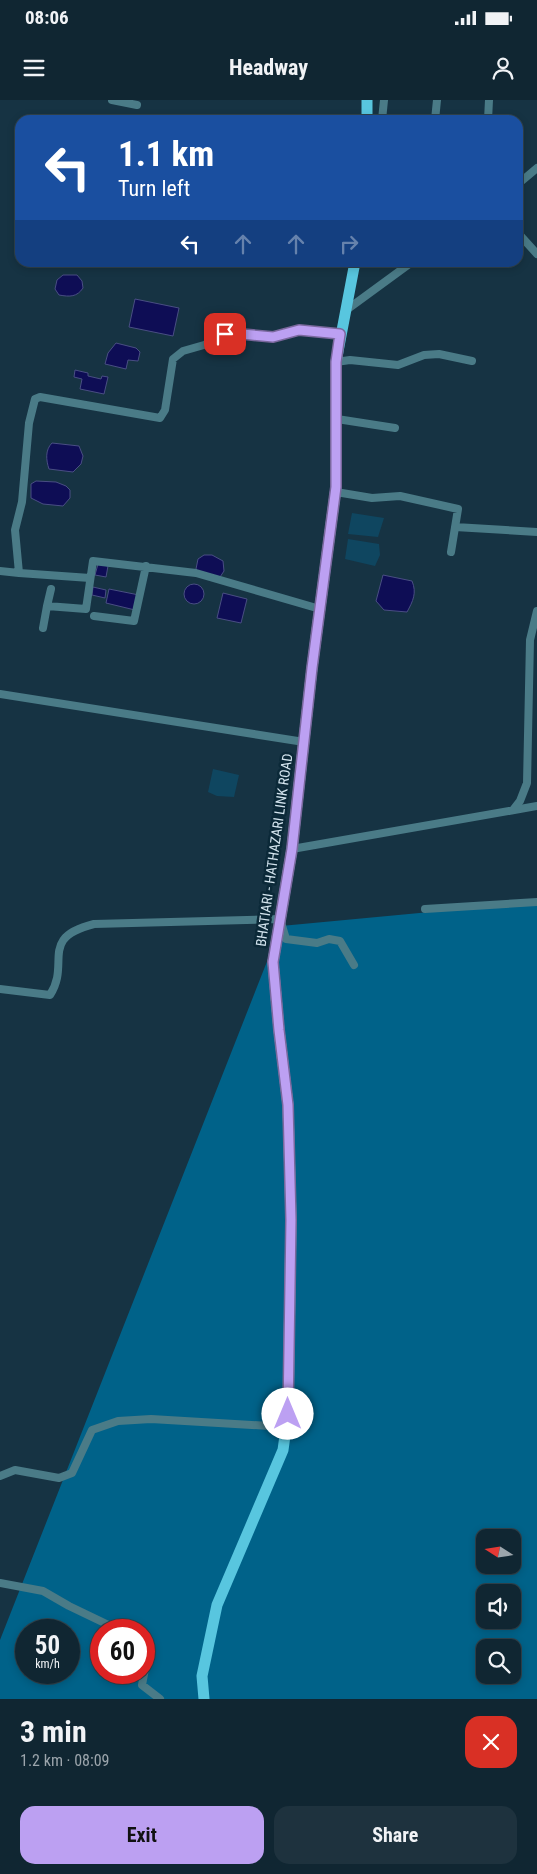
<!DOCTYPE html>
<html lang="en">
<head>
<meta charset="utf-8">
<style>
  body { margin:0; font-family:"Roboto Condensed",sans-serif; background:#1e323e; color:#f1f3f6; height:100vh; display:flex; flex-direction:column; font-size:19px; white-space:nowrap }
  * { box-sizing:border-box; margin:0 }
  p { font-size:16px; color:#9ca5ac }
  .icon { flex:none; width:28px; height:28px; fill:none; stroke:currentColor; stroke-width:2; stroke-linecap:round; stroke-linejoin:round }
  .map { position:relative; height:1599px; overflow:hidden }
  .side { display:flex; flex-direction:column; background:#102632; flex:1 }
  .side>* { flex:none }
  .hud { position:absolute; left:15px; top:15px; width:508px; height:152px; border-radius:15px; box-shadow:0 2px 8px #0003,0 0 0 1px #30434d; background:#1a4fa0; color:#fff; overflow:hidden }
  .needle { width:32px; rotate:282deg }
  .buttons { position:absolute; left:476px; top:1429px; display:grid; gap:10px }
  .buttons a { display:grid; place-items:center; width:45px; height:45px; border-radius:10px; background:#102632; box-shadow:0 2px 8px #0003,0 0 0 1px #30434d; font-size:25px }
  .speed { position:absolute; left:15px; top:1519px; display:flex; gap:10px; font-size:25px; font-weight:700; text-align:center }
  .speed>* { display:grid; place-content:center; width:65px; height:65px; border-radius:50%; background:#102632; box-shadow:0 2px 8px #0003,0 0 0 1px #30434d; line-height:1 }
  .speed small { font-size:12px; font-weight:400 }
  .speed .limit { border:8px solid #d22; background:#fff; color:#111 }
  .pin { position:absolute; display:grid; place-items:center; width:42px; height:42px; color:#fff; margin:-21px; border-radius:10px; box-shadow:0 2px 8px #0006 }
  .me { position:absolute; width:55px; margin:-28px; rotate:0deg; stroke-linejoin:round; filter:drop-shadow(0 0 4px #0008) }
  .turn { display:flex; align-items:center; gap:18px; height:105px; padding:0 20px; font-size:22px }
  .turn .icon { width:65px; height:65px; stroke-width:2.5 }
  .turn b { display:block; font-size:35px; line-height:42px }
  .lanes { display:flex; align-items:center; height:48px; padding:0 20px; background:#0003; justify-content:center; gap:25px; direction:ltr }
  .lanes .off { opacity:.35 }
  .round { display:grid; place-items:center; flex:none; width:52px; height:52px; border-radius:15px; background:#1e323e }
  .summary { display:flex; align-items:center; justify-content:space-between; height:85px; padding:0 20px }
  h1 { font-size:30px; font-weight:700; line-height:38px }
  .cta { display:flex; gap:10px; margin-top:auto; padding:10px 20px }
  .cta a { flex:1; height:58px; border-radius:15px; background:#bca0f2; color:#111; font-size:20px; font-weight:700; line-height:58px; text-align:center }
  .cta a+a { background:#1e323e; color:#f1f3f6 }
  .status { display:flex; justify-content:space-between; align-items:center; height:35px; padding:0 25px; background:#102632; direction:ltr }
  .status svg { height:14px; fill:currentColor }
  header { display:flex; justify-content:space-between; align-items:center; height:65px; padding:0 20px; background:#102632; font-size:22px; font-weight:700 }
  .map>svg:first-child { display:block }
  .green { fill:#0f4660 }
  .forest { fill:#006289; fill-rule:evenodd }
  .water { fill:#0e0d55; stroke:#494e83 }
  .lines { fill:none; stroke-linecap:round; stroke-linejoin:round }
  .minor { stroke:#4a7b87; stroke-width:8 }
  .primary { stroke:#58c6df; stroke-width:11 }
  .route-casing { stroke:#7a689d; stroke-width:12 }
  .route { stroke:#bca0f2; stroke-width:9 }
  .labels { text-anchor:middle; stroke-width:5; stroke-linejoin:round; paint-order:stroke }
  .street-label { font-size:14px; fill:#d4e5ef; stroke:#0b2938 }
</style>
</head>
<body>
<div class="status"><b>08:06</b><svg viewBox="0 0 49 12"><path d="M0 12V9h3v3zM5 12V6h3v6zM10 12V3h3v9zM15 12V0h3v12zM26 1h20v11H26zM47 4h2v5h-2z"/></svg></div>
<header><svg class="icon" aria-label="menu" viewBox="0 0 24 24"><path d="M4 6h16M4 12h16M4 18h16"/></svg>Headway<svg class="icon" aria-label="person" viewBox="0 0 24 24"><circle cx="12" cy="8" r="4"/><path d="M4 21q1-7 8-7t8 7"/></svg></header>
<div class="map">
<svg width="537" height="1599" viewBox="0 0 537 1599">
  <rect width="100%" height="100%" fill="#163343"/>
  <path class="green" d="M 352,413 L 384,418 L 378,437 L 348,434 Z
    M 348,439 L 379,444 L 380,455 L 375,466 L 345,459 Z
    M 213,669 L 239,675 L 234,697 L 217,696 L 208,692 Z"/>
  <path class="forest" d="M 537,802 L 537,1599 L 0,1599 L 0,1540 L 281,826 ZM 485,1438 L 512,1438 L 512,1465 L 485,1465 ZM 485,1492 L 512,1492 L 512,1520 L 485,1520 ZM 26,1530 L 69,1530 L 69,1572 L 26,1572 ZM 101,1530 L 144,1530 L 144,1572 L 101,1572 ZM 485,1548 L 512,1548 L 512,1575 L 485,1575 Z"/>
  <path class="water" d="M 63,175 L 77,175 L 82,181 L 83,188 C 77,197 70,197 59,195 L 55,189 L 57,180 Z
    M 135,199 L 179,208 L 173,236 L 129,227 Z
    M 116,243 L 136,248 L 140,252 L 138,261 L 128,260 L 126,269 L 105,264 L 108,253 Z
    M 75,270 L 88,273 L 88,276 L 101,279 L 102,276 L 108,277 L 104,294 L 80,289 L 82,279 L 74,277 Z
    M 52,343 L 79,346 L 83,356 L 81,364 L 73,372 L 49,369 C 46,360 45,350 52,343 Z
    M 36,381 L 56,382 L 66,386 L 70,390 L 70,398 L 63,406 L 43,404 L 31,398 L 31,384 Z
    M 204,455 L 212,455 L 223,461 L 224,471 L 220,477 L 199,472 L 196,469 L 198,459 Z
    M 98,464 L 108,466 L 106,477 L 95,475 Z
    M 383,475 L 412,481 C 417,493 413,501 407,512 L 384,510 L 376,501 Z
    M184 494a10 10 0 1 1 20 0a10 10 0 1 1-20 0Z
    M 93,487 L 106,490 L 105,498 L 92,495 Z
    M 109,489 L 139,495 L 135,510 L 106,503 Z
    M 223,493 L 247,499 L 241,523 L 217,518 Z"/>
  <g class="lines">
    <path class="minor" d="M 112,0 L 137,5
      M 382,20 L 384,0
      M 435,20 L 437,0
      M 488,20 L 489,0
      M 518,84 L 537,68
      M 518,133 L 537,154
      M 345,211 L 412,162
      M 336,262 L 350,260 L 398,265 L 424,255 L 439,254 L 472,261
      M 337,319 L 395,328
      M 336,392 L 372,398 L 400,396 L 458,409 L 451,452
      M 455,427 L 537,432
      M 0,471 L 19,473
      M 90,478 L 19,473 L 15,430 L 22,402 L 29,323 L 35,299 L 40,297 L 160,318 L 165,310 L 173,259 L 183,251 L 204,245 L 225,235 L 242,234 L 273,237 L 299,230 L 340,234
      M 47,506 L 51,489
      M 94,516 L 134,521 L 146,466
      M 43,528 L 47,506 L 86,509 L 93,461 L 196,473 L 320,509
      M 0,594 L 304,642
      M 513,710 L 520,701 L 527,683 L 530,540 L 537,511
      M 292,749 L 537,706
      M 425,809 L 537,802
      M 0,889 L 50,895 C 71,863 38,838 94,824 L 280,819 L 286,839 L 317,843 L 329,839 L 340,841 L 354,865
      M 0,1376 L 15,1370 L 59,1378 L 72,1373 L 92,1330 L 118,1321 L 151,1319 L 286,1327
      M 0,1483 L 43,1491 L 69,1506 L 119,1530
      M 144,1543 L 147,1558 L 142,1585 L 160,1599"/>
    <path class="primary" d="M 367,0 L 367,20
      M 204,1599 L 202,1576 L 217,1505 L 283,1350 L 288,1314 L 291,1120 L 288,1005 L 279,930 L 273,862 L 292,749 L 312,568 L 336,387 L 336,262 L 355,162"/>
  </g>
  <g class="lines">
    <defs>
      <path id="route" d="M 225,234 L 242,234 L 273,237 L 299,230 L 340,234 L 336,262 L 336,387 L 312,568 L 292,749 L 273,862 L 279,930 L 288,1005 L 291,1120 L 288,1314"/>
    </defs>
    <use href="#route" class="route-casing"/>
    <use href="#route" class="route"/>
  </g>
  <g class="labels">
    <g class="street-label">
      <text transform="translate(274 750) rotate(-82)" y="5">BHATIARI - HATHAZARI LINK ROAD</text>
    </g>
  </g>
</svg>
<div class="buttons">
<a><svg class="needle" viewBox="-14 -14 28 28"><path d="M0-13l5 13h-10z" fill="#e53935"/><path d="M0 13l5-13h-10z" fill="#9ca5ac"/></svg></a>
<a><svg class="icon" aria-label="sound" viewBox="0 0 24 24"><path d="M4 9h4l5-4v14l-5-4H4zM17 9q2 3 0 6"/></svg></a>
<a><svg class="icon" aria-label="search" viewBox="0 0 24 24"><circle cx="10" cy="10" r="6"/><path d="M15 15l6 6"/></svg></a>
</div>
<div class="speed"><div>50<small>km/h</small></div><div class="limit">60</div></div>
<div class="pin" style="left:225px;top:234px;background:#d93025"><svg class="icon" aria-label="arrive" viewBox="0 0 24 24"><path d="M6 21V4h12l-3 4 3 4H6"/></svg></div>
<svg class="me" style="left:288px;top:1314px" viewBox="-20 -20 40 40"><circle r="19" fill="#fff"/><path d="M0-13L10 11 0 6-10 11z" fill="#bca0f2"/></svg>
<div class="hud">
<div class="turn"><svg class="icon" aria-label="left" viewBox="0 0 24 24"><path d="M17 20v-9H6M10 6l-5 5 5 5"/></svg><div><b>1.1 km</b>Turn left</div></div>
<div class="lanes"><svg class="icon" aria-label="left" viewBox="0 0 24 24"><path d="M17 20v-9H6M10 6l-5 5 5 5"/></svg><svg class="icon off" aria-label="ahead" viewBox="0 0 24 24"><path d="M12 20V5M6 11l6-6 6 6"/></svg><svg class="icon off" aria-label="ahead" viewBox="0 0 24 24"><path d="M12 20V5M6 11l6-6 6 6"/></svg><svg class="icon off" aria-label="right" viewBox="0 0 24 24"><path d="M7 20v-9h11M14 6l5 5-5 5"/></svg></div>
</div>
</div>
<section class="side">
<div class="summary"><div><h1>3 min</h1><p>1.2 km · 08:09</p></div><a class="round" style="background:#d93025;color:#fff"><svg class="icon" aria-label="close" viewBox="0 0 24 24"><path d="M6 6l12 12M18 6L6 18"/></svg></a></div>
<div class="cta"><a>Exit</a><a>Share</a></div>
</section>
</body>
</html>
